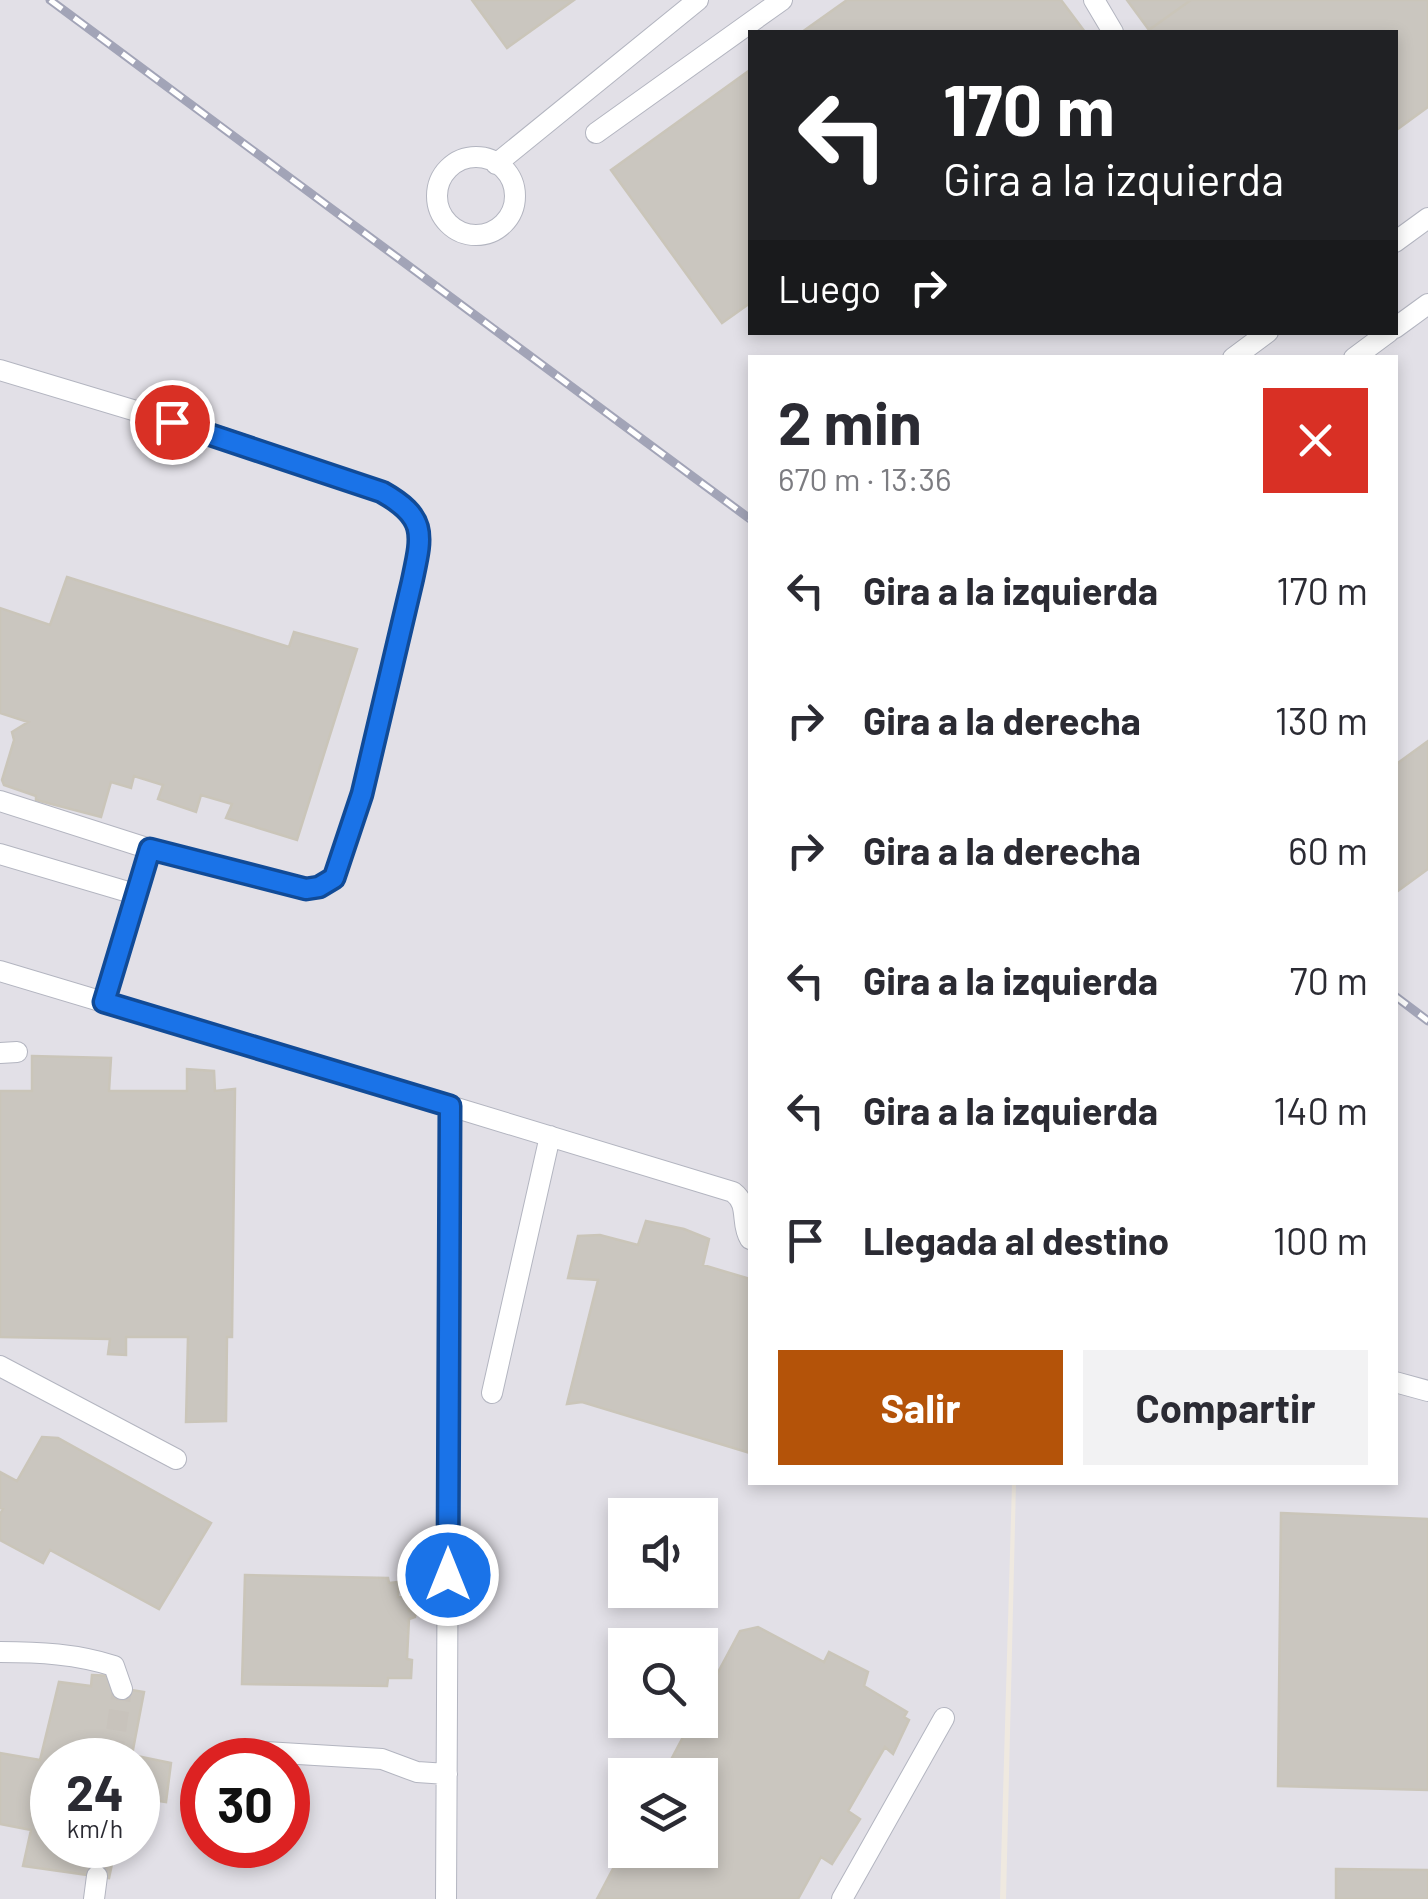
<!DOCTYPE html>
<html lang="es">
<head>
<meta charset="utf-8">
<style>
  body { margin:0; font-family:Barlow,sans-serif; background:#f2f2f3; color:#2b2b33; height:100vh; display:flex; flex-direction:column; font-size:38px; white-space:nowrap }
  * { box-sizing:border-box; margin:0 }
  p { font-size:32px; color:#7c7c81 }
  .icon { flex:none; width:55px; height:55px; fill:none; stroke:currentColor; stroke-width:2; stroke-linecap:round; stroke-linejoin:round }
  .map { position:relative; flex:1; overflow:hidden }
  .details { position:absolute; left:748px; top:355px; width:650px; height:1130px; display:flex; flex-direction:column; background:#fff; border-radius:0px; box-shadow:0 5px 15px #0003 }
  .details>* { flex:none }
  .hud { position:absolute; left:748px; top:30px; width:650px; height:305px; border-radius:0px; box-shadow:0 5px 15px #0003; background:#202124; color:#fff; overflow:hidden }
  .controls { position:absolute; left:608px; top:1498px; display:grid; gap:20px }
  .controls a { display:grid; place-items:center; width:110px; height:110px; border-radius:0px; background:#fff; box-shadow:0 5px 15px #0003; font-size:50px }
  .speed { position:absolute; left:30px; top:1738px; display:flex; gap:20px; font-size:50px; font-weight:700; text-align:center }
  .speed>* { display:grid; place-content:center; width:130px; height:130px; border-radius:50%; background:#fff; box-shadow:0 5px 15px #0003; line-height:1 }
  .speed small { font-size:25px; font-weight:400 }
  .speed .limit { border:15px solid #d22; background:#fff; color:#111 }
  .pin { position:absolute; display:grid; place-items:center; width:85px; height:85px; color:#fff; margin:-42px; border:5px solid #fff; border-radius:50%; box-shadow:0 2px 10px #0007 }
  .me { position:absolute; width:110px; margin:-55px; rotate:0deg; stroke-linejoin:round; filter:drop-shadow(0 0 8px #0008) }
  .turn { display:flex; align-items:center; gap:35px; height:210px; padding:0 30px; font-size:45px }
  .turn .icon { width:130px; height:130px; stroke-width:2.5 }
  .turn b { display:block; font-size:70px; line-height:85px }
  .then { display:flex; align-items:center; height:95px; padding:0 30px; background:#0003; gap:20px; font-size:38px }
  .round { display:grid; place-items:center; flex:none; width:105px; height:105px; border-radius:0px; background:#f2f2f3 }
  .summary { display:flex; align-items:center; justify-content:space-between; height:170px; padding:0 30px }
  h1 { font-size:60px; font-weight:700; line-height:75px }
  .button { display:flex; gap:20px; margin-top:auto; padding:20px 30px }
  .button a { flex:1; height:115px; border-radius:0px; background:#b45309; color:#fff; font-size:40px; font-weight:700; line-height:115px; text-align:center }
  .button a+a { background:#f2f2f3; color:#2b2b33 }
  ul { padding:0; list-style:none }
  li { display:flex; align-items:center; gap:30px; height:130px; padding:0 30px }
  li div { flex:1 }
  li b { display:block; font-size:38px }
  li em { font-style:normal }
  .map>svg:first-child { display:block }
  .industrial { fill:#e2e0e7; fill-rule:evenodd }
  .building { fill:#cac6bf; stroke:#cac5b9; stroke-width:2.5 }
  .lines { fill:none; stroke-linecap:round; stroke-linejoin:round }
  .minor-tunnel { stroke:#c8c3bc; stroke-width:20; stroke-dasharray:20 10; stroke-linecap:butt }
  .minor-casing { stroke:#b3b5c0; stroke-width:22 }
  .minor { stroke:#fff; stroke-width:20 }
  .rail-casing { stroke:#a2a4b7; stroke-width:9 }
  .rail { stroke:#fff; stroke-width:5; stroke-dasharray:15; stroke-linecap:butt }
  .route-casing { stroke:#114b97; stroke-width:25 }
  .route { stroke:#1a73e8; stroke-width:18 }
</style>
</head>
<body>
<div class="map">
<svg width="1428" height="1899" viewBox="0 0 1428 1899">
  <rect width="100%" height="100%" fill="#efe9e0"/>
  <path class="industrial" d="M 0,0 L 1428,0 L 1428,1899 L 1006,1899 L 1016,1483 L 1395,1482 L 1395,358 L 750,358 L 750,1482 L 1012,1483 L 1000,1899 L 0,1899 ZM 750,32 L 1395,32 L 1395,332 L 750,332 ZM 625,1515 L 700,1515 L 700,1590 L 625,1590 ZM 625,1645 L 700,1645 L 700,1720 L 625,1720 ZM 52,1760 L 138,1760 L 138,1845 L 52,1845 ZM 202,1760 L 288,1760 L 288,1845 L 202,1845 ZM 625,1775 L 700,1775 L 700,1850 L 625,1850 Z"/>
  <path class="building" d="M 472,0 L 574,0 L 507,48 Z
    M 847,0 L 1061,0 L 1085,32 L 802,32 Z
    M 1127,0 L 1191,0 L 1149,30 Z
    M 1191,0 L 1428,0 L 1428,107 L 1395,131 L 1395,32 L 1151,32 L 1149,30 Z
    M 750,70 L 750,303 L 722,323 L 611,170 Z
    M 67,577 L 289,647 L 294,632 L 357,649 L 297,840 L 226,818 L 232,804 L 201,795 L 196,812 L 158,799 L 163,785 L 134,776 L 131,788 L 111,782 L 101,817 L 36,800 L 36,796 L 4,785 L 2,780 L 14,740 L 12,732 L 28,722 L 0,713 L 0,608 L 50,625 Z
    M 1428,741 L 1428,869 L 1395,893 L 1395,765 Z
    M 32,1056 L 111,1058 L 109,1091 L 187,1091 L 187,1069 L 214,1071 L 215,1091 L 235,1089 L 232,1337 L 227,1337 L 226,1421 L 186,1422 L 188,1337 L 126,1337 L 126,1355 L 108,1354 L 110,1339 L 0,1337 L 0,1091 L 32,1091 Z
    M 646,1221 L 684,1229 L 709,1239 L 703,1265 L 750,1279 L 750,1453 L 582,1402 L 567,1404 L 598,1280 L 568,1278 L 578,1236 L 600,1235 L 638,1245 Z
    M 42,1437 L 58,1438 L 211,1523 L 159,1609 L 50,1550 L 43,1563 L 0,1540 L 0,1514 L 3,1509 L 0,1508 L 0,1472 L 17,1481 Z
    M 1281,1513 L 1428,1519 L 1428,1790 L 1278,1786 Z
    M 245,1575 L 388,1578 L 389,1583 L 399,1582 L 398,1597 L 408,1598 L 409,1611 L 416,1611 L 415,1617 L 409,1619 L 407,1659 L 412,1660 L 411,1678 L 388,1678 L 387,1686 L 242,1684 Z
    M 758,1627 L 824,1662 L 829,1652 L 868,1672 L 864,1686 L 907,1712 L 904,1717 L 909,1720 L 893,1754 L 885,1747 L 848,1811 L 860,1819 L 832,1864 L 821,1857 L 798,1899 L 597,1899 L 625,1846 L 625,1850 L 700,1850 L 700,1775 L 663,1775 L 692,1720 L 700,1720 L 700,1706 L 740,1631 Z
    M 92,1675 L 112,1676 L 113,1687 L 144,1692 L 132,1755 L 171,1763 L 166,1802 L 138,1798 L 138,1760 L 52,1760 L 52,1845 L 116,1845 L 109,1878 L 23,1866 L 31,1830 L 0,1824 L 0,1753 L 40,1760 L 59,1682 L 91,1686 Z
    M 1336,1869 L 1428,1870 L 1428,1899 L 1336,1899 Z"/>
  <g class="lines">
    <path class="minor-tunnel" d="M 112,1760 L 122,1689
      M 97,1876 L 101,1845"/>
    <defs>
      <path id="minor" d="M 1094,0 L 1113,32
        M 596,133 L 782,0
        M437 196a39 39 0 1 1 78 0a39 39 0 1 1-78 0Z
        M 496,164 L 698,0
        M 1395,242 L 1428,218
        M 1395,328 L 1428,304
        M 1233,358 L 1268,332
        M 1354,358 L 1389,332
        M 0,370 L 206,432 L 382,492 C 413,510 419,517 418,553 L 362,794 L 334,878 L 319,887 L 305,889 L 150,849 L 103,1002
        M 0,801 L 150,849
        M 0,854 L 135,894
        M 0,971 L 450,1106 L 446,1899
        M 0,1053 L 17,1052
        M 450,1106 L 733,1192 C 750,1205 740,1223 750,1239
        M 0,1366 L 176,1459
        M 1395,1382 L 1428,1391
        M 492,1393 L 550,1136
        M 0,1652 C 39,1652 77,1654 114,1666 L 122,1689
        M 265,1752 L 382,1759 L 417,1772 L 447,1774
        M 94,1899 L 97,1876
        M 842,1899 L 944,1718"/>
    </defs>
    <use href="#minor" class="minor-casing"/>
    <use href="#minor" class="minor"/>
    <defs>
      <path id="rail" d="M 50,0 L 750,519
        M 1395,996 L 1428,1021"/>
    </defs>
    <use href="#rail" class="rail-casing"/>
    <use href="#rail" class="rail"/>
  </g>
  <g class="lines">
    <defs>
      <path id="route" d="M 172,422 L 382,492 C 428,518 422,535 412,582 L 362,794 L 334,878 L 319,887 L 306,889 L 150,849 L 104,1002 L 450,1106 L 448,1575"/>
    </defs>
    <use href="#route" class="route-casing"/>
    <use href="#route" class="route"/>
  </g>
</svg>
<div class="controls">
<a><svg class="icon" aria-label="sound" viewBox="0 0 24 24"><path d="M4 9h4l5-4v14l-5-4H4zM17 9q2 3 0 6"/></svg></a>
<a><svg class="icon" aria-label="search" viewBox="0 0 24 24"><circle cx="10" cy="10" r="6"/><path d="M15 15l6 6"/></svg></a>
<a><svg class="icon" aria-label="layers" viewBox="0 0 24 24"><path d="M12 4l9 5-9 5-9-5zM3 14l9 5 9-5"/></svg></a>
</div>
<div class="speed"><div>24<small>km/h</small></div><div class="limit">30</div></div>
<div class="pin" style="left:172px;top:422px;background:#d93025"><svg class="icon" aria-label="arrive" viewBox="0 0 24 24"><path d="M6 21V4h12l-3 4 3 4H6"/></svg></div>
<svg class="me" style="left:448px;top:1575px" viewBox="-20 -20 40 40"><circle r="17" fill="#1a73e8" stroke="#fff" stroke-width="3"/><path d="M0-11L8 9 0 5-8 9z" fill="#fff"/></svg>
<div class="hud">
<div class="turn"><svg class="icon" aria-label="left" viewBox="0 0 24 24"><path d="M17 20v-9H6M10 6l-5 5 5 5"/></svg><div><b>170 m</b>Gira a la izquierda</div></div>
<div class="then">Luego<svg class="icon" aria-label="right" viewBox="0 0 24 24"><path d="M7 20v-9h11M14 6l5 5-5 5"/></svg></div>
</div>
<section class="details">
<div class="summary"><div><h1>2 min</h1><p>670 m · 13:36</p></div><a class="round" style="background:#d93025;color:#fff"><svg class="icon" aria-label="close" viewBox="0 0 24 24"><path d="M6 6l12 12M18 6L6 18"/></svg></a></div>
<ul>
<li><svg class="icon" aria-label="left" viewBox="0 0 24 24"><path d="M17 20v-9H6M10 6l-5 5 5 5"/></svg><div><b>Gira a la izquierda</b></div><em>170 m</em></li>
<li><svg class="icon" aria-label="right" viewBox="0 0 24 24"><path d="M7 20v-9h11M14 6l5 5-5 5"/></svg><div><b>Gira a la derecha</b></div><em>130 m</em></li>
<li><svg class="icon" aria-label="right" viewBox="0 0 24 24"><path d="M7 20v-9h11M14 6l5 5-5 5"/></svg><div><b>Gira a la derecha</b></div><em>60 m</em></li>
<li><svg class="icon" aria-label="left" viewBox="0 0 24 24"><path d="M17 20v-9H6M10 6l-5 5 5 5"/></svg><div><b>Gira a la izquierda</b></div><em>70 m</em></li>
<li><svg class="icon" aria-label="left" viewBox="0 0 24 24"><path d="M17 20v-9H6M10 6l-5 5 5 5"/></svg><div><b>Gira a la izquierda</b></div><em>140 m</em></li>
<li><svg class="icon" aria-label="arrive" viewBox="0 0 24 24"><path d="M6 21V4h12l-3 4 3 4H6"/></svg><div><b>Llegada al destino</b></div><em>100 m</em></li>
</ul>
<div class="button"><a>Salir</a><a>Compartir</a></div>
</section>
</div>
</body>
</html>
